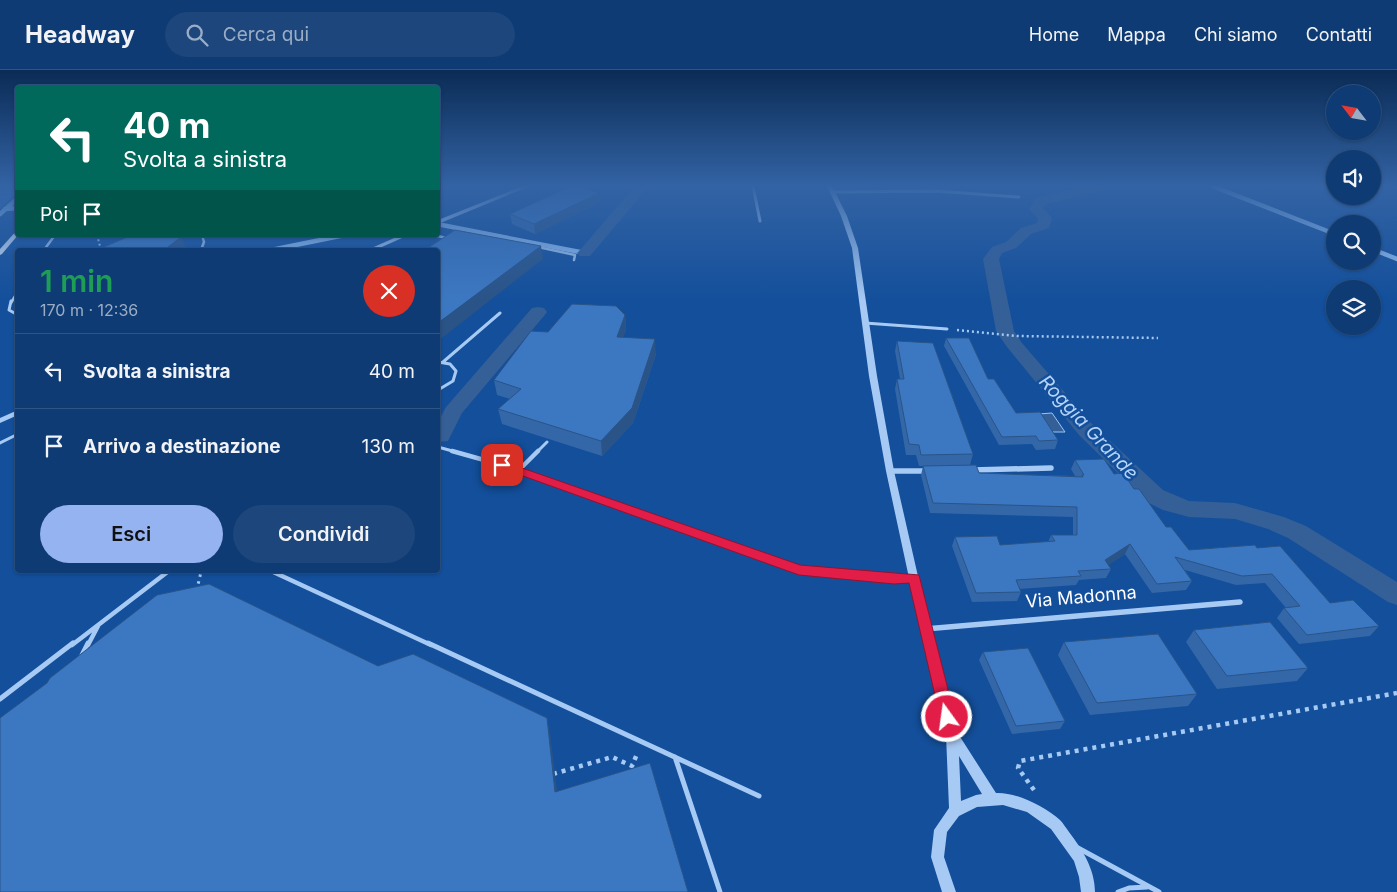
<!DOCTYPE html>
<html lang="it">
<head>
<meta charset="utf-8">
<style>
  body { margin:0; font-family:Inter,sans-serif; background:#1c467c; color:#f1f3f6; height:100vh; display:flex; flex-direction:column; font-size:19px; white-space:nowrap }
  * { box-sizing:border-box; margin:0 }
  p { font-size:16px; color:#9badc5 }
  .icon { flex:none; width:28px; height:28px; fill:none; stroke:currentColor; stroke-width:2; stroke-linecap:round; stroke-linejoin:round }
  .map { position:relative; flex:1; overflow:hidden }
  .panel { position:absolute; left:15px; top:178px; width:425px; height:325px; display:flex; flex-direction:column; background:#0e3b74; border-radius:5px; box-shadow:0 1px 4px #0004,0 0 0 1px #2e5586 }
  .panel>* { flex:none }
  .guide { position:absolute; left:15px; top:15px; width:425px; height:152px; border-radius:5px; box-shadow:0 1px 4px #0004,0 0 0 1px #2e5586; background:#00695c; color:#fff; overflow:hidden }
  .needle { width:32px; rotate:301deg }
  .buttons { position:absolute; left:1326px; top:15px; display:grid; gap:10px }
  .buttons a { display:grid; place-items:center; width:55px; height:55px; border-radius:50%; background:#0e3b74; box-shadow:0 1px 4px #0004,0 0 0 1px #2e5586; font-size:25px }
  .pin { position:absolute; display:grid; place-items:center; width:42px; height:42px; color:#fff; margin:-21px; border-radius:10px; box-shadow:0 2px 8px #0006 }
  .me { position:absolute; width:55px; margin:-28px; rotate:346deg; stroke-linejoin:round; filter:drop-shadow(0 0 4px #0008) }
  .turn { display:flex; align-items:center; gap:18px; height:105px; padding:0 25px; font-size:22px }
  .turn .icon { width:65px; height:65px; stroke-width:2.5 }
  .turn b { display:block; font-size:35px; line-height:42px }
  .then { display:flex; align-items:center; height:48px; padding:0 25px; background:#0003; gap:10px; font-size:19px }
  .round { display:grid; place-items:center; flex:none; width:52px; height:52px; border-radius:26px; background:#1c467c }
  .overview { display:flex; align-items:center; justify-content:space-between; height:85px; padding:0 25px }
  h1 { font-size:30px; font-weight:600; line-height:38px; color:#1e9e55 }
  .action { display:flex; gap:10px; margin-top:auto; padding:10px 25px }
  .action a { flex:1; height:58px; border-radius:30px; background:#95b2f1; color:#111; font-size:20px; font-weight:600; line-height:58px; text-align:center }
  .action a+a { background:#1c467c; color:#f1f3f6 }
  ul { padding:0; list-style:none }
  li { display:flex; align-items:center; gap:15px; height:75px; padding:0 25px; border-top:1px solid #2e5586 }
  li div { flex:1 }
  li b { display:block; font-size:19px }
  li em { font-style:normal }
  header { display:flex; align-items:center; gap:30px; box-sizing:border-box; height:70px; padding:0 25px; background:#0e3b74; border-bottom:1px solid #2e5586 }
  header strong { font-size:24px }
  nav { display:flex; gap:28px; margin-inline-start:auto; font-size:18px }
  .search { width:350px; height:45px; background:#1c467c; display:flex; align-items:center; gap:12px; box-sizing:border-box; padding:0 18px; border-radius:28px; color:#9badc5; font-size:19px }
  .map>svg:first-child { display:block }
  .green { fill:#2569ba }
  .water { fill:#345f97; stroke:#99c5f7 }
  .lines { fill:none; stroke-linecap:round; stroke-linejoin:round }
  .stream { stroke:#99c5f7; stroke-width:4.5 }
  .canal { fill:#345f97; fill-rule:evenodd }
  .path-far3 { stroke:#a7caf4; stroke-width:2; stroke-dasharray:2 2.5; stroke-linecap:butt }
  .path-far2 { stroke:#a7caf4; stroke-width:2.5; stroke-dasharray:2 3; stroke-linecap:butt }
  .path-far1 { stroke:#a7caf4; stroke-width:3; stroke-dasharray:2.5 4.5; stroke-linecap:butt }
  .path { stroke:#a7caf4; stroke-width:4.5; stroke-dasharray:4 5; stroke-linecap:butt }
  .service-far3 { stroke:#a7caf4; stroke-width:2.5 }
  .service-far2 { stroke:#a7caf4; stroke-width:3 }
  .service-far1 { stroke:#a7caf4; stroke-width:4.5 }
  .service { stroke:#a7caf4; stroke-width:5 }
  .minor-far1 { stroke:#a7caf4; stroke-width:3 }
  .minor { stroke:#a7caf4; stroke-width:5.5 }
  .tertiary { fill:#a7caf4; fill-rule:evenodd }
  .secondary { fill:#d7e8fd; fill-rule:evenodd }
  .wall { fill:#3467a7 }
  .shaded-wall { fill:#2a5488 }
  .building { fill:#3c78c2; stroke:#2a5488 }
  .route { fill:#e11d48; stroke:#92132f }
  .labels { text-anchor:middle; stroke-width:5; stroke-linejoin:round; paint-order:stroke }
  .street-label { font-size:18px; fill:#fff; stroke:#134f9b }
  .water-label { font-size:19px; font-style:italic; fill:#b4d4fa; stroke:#134f9b }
</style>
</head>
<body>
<header>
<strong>Headway</strong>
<div class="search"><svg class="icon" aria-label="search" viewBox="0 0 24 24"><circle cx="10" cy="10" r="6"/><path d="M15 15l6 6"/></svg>Cerca qui</div>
<nav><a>Home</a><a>Mappa</a><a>Chi siamo</a><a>Contatti</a></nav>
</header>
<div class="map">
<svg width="1397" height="822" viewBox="0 0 1397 822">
  <rect width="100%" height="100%" fill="#134f9b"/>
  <path class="green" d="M 0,116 L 18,116 L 17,122 L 0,139 Z"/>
  <path class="water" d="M 1052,343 L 1065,362 L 1051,362 L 1038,344 Z"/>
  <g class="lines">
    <path class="stream" d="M 1212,116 L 1335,164
      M 5,139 L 18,138
      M 0,144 L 18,128
      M 442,155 L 585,183
      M 1372,179 L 1397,189
      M 271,180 L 345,165"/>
    <path class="canal" d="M 635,116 L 649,116 L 590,186 L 580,186 L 577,183 L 580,180 Z
      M 1089,116 L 1113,116 L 1111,119 L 1046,134 L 1043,138 L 1052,148 L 1049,158 L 1031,164 L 1016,178 L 1002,183 L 999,189 L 1014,261 L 1022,273 L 1093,355 L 1163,420 L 1189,431 L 1235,433 L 1284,447 L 1306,456 L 1397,512 L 1397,535 L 1388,532 L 1288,468 L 1268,459 L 1235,449 L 1189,447 L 1163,440 L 1147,432 L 1079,365 L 1007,277 L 996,261 L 983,189 L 992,177 L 1006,172 L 1021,158 L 1037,153 L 1038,149 L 1029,139 L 1036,128 Z
      M 538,237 L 544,238 L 547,242 L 544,246 L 462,343 L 448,371 L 438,372 L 438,352 L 446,337 L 532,238 Z"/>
    <path class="path-far3" d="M 97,165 L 101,180"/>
    <path class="path-far2" d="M 957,260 L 1017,266 L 1158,268"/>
    <path class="path-far1" d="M 197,500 L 201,502 L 197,519"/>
    <path class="path" d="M 553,704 L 612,687 L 632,696 L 637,684
      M 1034,720 L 1018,698 L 1020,691 L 1397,623"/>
    <path class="service-far3" d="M 434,165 L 446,168
      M 538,177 L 575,185 L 574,190
      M 44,180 L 55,165
      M 201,180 L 204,172 L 202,165
      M 11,233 L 18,221"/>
    <path class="service-far2" d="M 11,231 L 9,240 L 18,245
      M 865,253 L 947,259
      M 438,292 L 450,294 L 456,301 L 453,311 L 438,320
      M 443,292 L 500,243
      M 0,373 L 18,364
      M 438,377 L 456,382
      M 537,382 L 547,372"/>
    <path class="service-far1" d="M 452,381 L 502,395 L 799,500 L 893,509 L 914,508
      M 518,401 L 538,381
      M 269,500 L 431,575
      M 72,575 L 170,500
      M 88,575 L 98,556"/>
    <path class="service" d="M 428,573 L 759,726
      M 82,585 L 88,573
      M 0,629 L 73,573
      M 675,687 L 720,822
      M 1078,778 L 1159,822
      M 1118,822 L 1129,818 L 1147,817"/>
    <path class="minor-far1" d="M 753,116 L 760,151
      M 832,122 L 936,121 L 1019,127"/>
    <path class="minor" d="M 973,400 L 1051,398
      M 890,401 L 927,401
      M 925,559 L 1240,532"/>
    <path class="tertiary" d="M 523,116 L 530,116 L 438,154 L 438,150 Z
      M 827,116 L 832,116 L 847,146 L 858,178 L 877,306 L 894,401 L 930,559 L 957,662 L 996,723 C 1016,722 1044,736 1060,750 C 1063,753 1066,758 1069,762 C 1082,779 1095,799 1095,822 L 1081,822 L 1079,807 L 1074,791 L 1051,759 L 1027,742 L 1003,735 L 977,737 L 959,746 L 947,762 L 944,787 L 956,822 L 942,822 L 931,787 L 934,760 L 949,738 L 946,665 L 920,559 L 886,401 L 869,306 L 852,178 L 841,146 ZM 959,686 L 982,724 L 976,725 L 961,731 Z
      M 401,165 L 409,165 L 375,180 L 367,180 Z
      M 18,340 L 18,345 L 0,353 L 0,348 Z"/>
    <path class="secondary" d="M 18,159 L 18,165 L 2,184 L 0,185 L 0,179 Z"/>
  </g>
  <path class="wall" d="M 599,133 L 535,164 L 512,154 L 510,144 Z
    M 625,245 L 626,260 L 623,267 L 656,284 L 633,353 L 602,386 L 502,354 L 498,339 L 510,329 L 497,325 L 494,310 Z
    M 946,268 L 988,309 L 1016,343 L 1058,370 L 1055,379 L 1036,380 L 1032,374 L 999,375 L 944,276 Z
    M 897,271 L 973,384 L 970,395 L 919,396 L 916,385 L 906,385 L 895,319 L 897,309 L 900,309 L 895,281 Z
    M 1075,390 L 1114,404 L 1134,419 L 1166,457 L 1189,480 L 1257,478 L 1330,533 L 1379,556 L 1370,566 L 1299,574 L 1277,548 L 1284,538 L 1286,538 L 1265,513 L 1236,515 L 1185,500 L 1192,511 L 1186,520 L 1152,523 L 1125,484 L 1108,495 L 1111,499 L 1106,508 L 1079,510 L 1076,515 L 1019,519 L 1021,522 L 1017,531 L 972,532 L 952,476 L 955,467 L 1000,475 L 1048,472 L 1051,465 L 1073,465 L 1073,447 L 930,443 L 921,405 L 923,396 L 979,403 L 1075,406 L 1071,399 Z
    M 1194,560 L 1308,598 L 1297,611 L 1217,619 L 1186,572 Z
    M 1064,572 L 1197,624 L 1188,636 L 1090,645 L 1058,585 Z
    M 983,582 L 1065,651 L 1060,659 L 1012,664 L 979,590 Z"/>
  <path class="shaded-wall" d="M 599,123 L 599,133 L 535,164 L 534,154 Z
    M 181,167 L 186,177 L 183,180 L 164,180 Z
    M 541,176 L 543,189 L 438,271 L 438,253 Z
    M 625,245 L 626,260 L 618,281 L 617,267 Z
    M 655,269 L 656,284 L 633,353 L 602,386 L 601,371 Z
    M 1130,474 L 1125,484 L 1101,500 L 1105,490 Z
    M 547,648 L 550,663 L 559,737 L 555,722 Z"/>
  <path class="building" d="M 572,116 L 577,116 L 599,123 L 534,154 L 510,144 Z
    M 455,160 L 541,176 L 438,253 L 438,180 L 425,180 Z
    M 132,165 L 170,165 L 181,167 L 164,180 L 97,180 Z
    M 572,234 L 616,236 L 625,245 L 617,267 L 655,269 L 632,338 L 601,371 L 498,339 L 521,319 L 494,310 L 531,261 L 548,262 Z
    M 946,268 L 969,268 L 988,309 L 994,309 L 1016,343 L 1040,342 L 1058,370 L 1039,371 L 1036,366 L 1002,367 Z
    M 897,271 L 933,273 L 973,384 L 921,385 L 919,375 L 909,374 L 897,309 L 904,309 Z
    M 1104,389 L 1114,404 L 1123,403 L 1134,419 L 1139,419 L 1166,457 L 1171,457 L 1189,480 L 1255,475 L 1257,478 L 1280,476 L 1330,533 L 1353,530 L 1379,556 L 1307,565 L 1284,538 L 1300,536 L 1272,504 L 1242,506 L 1175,487 L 1192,511 L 1157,514 L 1130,474 L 1105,490 L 1111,499 L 1078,501 L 1081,506 L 1016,510 L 1021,522 L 976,523 L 955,467 L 997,466 L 1000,475 L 1055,471 L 1051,465 L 1077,465 L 1077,437 L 933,433 L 923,396 L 976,395 L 979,403 L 1083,407 L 1082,405 L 1084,405 L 1075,390 Z
    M 209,514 L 378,596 L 413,584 L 547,648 L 555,722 L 650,693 L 688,822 L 0,822 L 0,648 L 47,613 L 50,608 L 157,525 Z
    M 1270,552 L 1308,598 L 1227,606 L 1194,560 Z
    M 1158,564 L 1197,624 L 1097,633 L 1064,572 Z
    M 1028,578 L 1065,651 L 1016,656 L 983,582 Z"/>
  <linearGradient id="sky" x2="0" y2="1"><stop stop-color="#0a2b55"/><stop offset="0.5" stop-color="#3363a4"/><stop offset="1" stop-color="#3363a4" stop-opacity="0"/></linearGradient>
  <rect width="1397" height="231" fill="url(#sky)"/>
  <path class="route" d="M 502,391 L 800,495 L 919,505 L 955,647 L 953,652 L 947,654 L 942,652 L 940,647 L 909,513 L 894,514 L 799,505 L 498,397 L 496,395 Z"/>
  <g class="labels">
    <g class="street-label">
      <text transform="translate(1081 527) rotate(-5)" y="6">Via Madonna</text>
    </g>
    <g class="water-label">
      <text transform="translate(1089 357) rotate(47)" y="7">Roggia Grande</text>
    </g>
  </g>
</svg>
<div class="buttons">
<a><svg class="needle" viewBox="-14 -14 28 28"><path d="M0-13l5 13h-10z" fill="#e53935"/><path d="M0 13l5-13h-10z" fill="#9badc5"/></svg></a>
<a><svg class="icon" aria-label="sound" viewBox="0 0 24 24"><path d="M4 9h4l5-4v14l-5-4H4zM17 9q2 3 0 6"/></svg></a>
<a><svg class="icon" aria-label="search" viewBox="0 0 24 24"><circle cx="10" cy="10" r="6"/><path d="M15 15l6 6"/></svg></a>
<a><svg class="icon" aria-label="layers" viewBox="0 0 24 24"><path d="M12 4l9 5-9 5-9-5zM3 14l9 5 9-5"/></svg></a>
</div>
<div class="pin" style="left:502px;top:395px;background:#d93025"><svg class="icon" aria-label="arrive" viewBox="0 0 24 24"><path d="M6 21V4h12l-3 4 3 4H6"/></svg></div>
<svg class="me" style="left:947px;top:647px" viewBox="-20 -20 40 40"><circle r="17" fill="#e11d48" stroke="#fff" stroke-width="3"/><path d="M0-11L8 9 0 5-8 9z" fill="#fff"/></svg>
<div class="guide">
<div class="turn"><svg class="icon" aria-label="left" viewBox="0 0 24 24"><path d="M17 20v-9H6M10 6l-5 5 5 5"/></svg><div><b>40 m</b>Svolta a sinistra</div></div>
<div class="then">Poi<svg class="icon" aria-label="arrive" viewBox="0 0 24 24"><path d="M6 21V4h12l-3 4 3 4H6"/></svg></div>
</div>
<section class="panel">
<div class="overview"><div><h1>1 min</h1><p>170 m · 12:36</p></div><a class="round" style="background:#d93025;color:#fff"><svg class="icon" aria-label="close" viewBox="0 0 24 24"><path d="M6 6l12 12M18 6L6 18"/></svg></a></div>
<ul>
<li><svg class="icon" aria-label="left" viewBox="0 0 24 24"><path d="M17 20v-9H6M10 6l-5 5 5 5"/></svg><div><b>Svolta a sinistra</b></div><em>40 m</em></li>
<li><svg class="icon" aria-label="arrive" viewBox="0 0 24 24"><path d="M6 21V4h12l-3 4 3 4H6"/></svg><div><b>Arrivo a destinazione</b></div><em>130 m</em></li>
</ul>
<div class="action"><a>Esci</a><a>Condividi</a></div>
</section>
</div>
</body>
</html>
